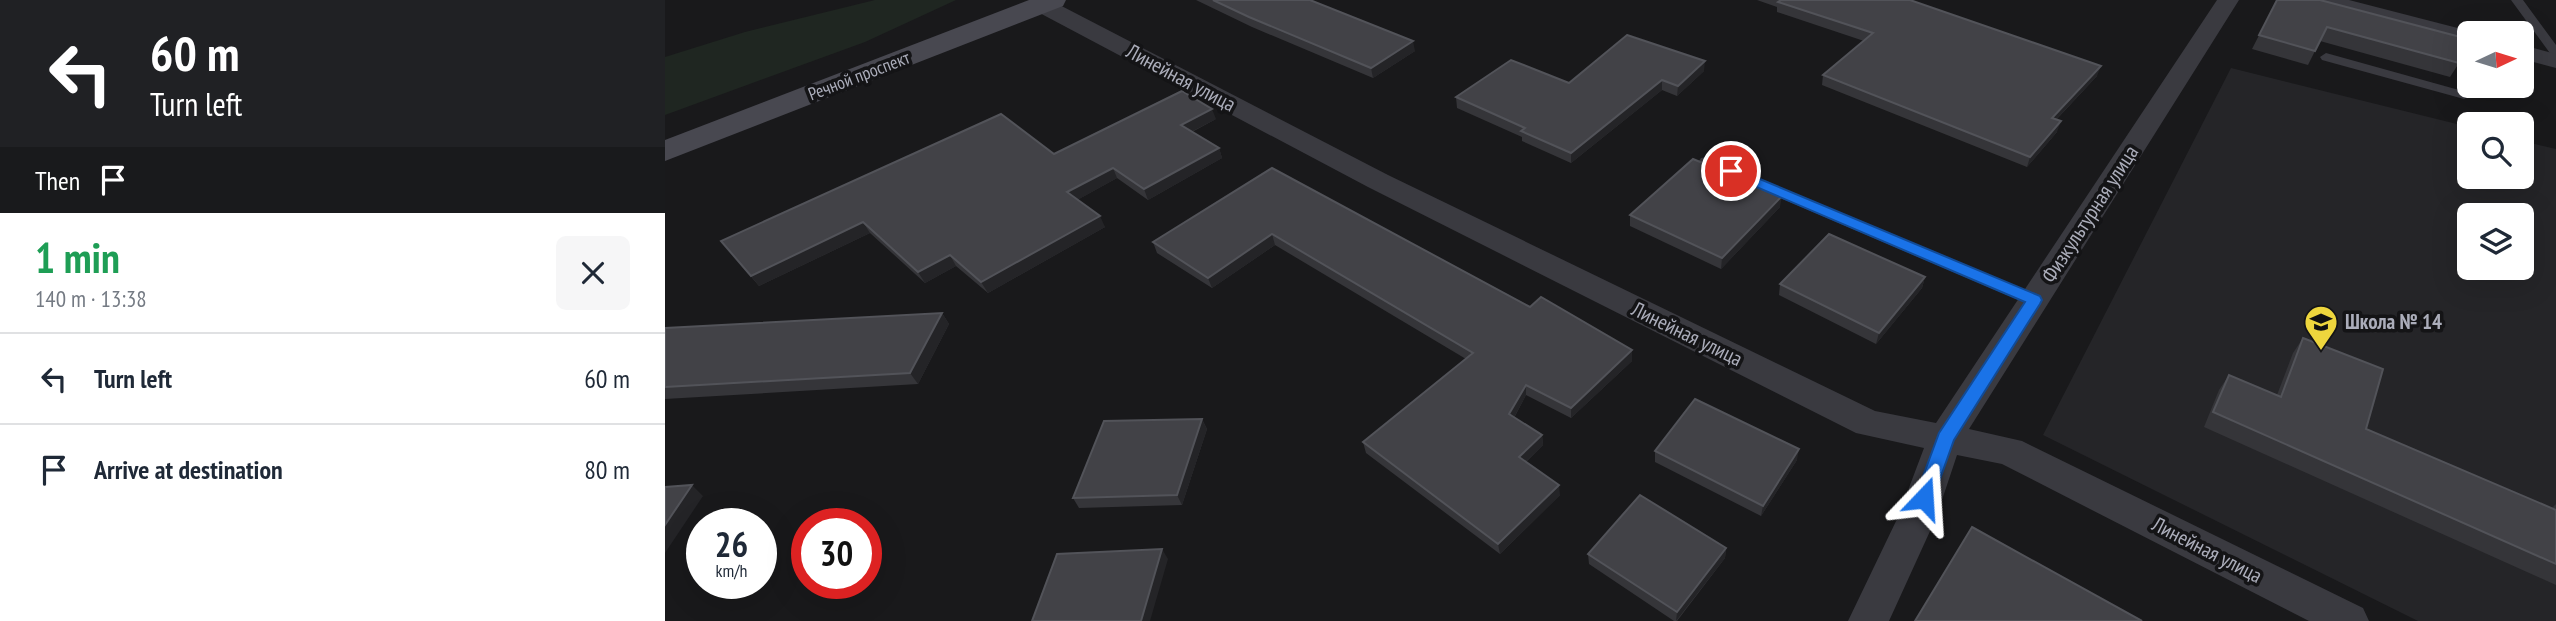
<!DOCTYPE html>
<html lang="en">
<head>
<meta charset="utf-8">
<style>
  body { margin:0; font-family:"PT Sans Narrow",sans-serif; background:#f6f6f7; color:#1f2937; height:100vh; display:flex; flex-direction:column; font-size:26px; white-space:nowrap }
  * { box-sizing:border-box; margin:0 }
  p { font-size:23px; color:#747a83 }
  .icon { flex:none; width:38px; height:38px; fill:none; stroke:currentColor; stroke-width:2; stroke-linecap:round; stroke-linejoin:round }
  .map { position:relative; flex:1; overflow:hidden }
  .drawer { display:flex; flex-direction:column; background:#fff; width:665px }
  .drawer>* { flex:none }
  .guide { background:#202124; color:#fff; overflow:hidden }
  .needle { width:46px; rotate:86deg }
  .tools { position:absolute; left:1792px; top:21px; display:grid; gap:14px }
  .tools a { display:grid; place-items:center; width:77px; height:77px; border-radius:10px; background:#fff; box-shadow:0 7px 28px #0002; font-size:35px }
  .speed { position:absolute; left:21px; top:508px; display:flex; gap:14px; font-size:35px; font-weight:700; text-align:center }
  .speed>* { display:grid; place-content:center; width:91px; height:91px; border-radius:50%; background:#fff; box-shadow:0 7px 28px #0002; line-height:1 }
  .speed small { font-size:18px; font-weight:400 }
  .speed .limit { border:10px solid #d22; background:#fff; color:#111 }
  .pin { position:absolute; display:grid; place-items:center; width:60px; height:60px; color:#fff; margin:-30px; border:4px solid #fff; border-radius:50%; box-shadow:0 2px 7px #0007 }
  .me { position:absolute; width:77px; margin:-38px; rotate:20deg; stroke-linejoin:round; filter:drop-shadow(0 0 5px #0008) }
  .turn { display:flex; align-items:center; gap:24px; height:147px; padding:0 35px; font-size:32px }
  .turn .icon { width:91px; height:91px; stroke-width:2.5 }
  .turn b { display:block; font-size:49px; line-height:60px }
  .then { display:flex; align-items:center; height:66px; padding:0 35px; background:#0003; gap:14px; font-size:26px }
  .round { display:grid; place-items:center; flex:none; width:74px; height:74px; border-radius:10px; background:#f6f6f7 }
  .summary { display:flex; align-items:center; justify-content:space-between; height:119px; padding:0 35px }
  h1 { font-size:42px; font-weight:700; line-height:52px; color:#1e9e55 }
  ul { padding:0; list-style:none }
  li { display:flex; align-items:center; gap:21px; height:91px; padding:0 35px; border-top:2px solid #e0e1e3 }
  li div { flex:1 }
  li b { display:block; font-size:26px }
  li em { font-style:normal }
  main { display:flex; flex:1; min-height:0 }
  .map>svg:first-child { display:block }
  .built { fill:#252528; fill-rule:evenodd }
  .green { fill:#1f2621 }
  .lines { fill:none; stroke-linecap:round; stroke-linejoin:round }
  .lane { fill:#3a3a40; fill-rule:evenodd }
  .street { fill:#3a3a40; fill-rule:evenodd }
  .secondary { fill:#484850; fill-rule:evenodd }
  .wall { fill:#353539 }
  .shaded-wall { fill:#242427 }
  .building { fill:#424247; stroke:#525359; stroke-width:2 }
  .route { fill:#1a73e8; stroke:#114b97; stroke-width:2 }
  .labels { text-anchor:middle; stroke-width:7; stroke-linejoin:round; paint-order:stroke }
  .far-street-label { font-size:18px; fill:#abadba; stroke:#141416 }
  .street-label { font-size:21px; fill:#abadba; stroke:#141416 }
  .poi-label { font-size:21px; font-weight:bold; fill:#abadba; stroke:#141416; text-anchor:start }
</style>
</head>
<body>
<main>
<section class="drawer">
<div class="guide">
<div class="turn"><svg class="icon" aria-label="left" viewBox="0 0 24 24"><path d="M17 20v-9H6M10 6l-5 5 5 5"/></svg><div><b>60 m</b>Turn left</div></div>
<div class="then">Then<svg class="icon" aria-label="arrive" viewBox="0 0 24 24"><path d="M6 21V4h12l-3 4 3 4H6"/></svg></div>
</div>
<div class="summary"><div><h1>1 min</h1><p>140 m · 13:38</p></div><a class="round"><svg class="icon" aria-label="close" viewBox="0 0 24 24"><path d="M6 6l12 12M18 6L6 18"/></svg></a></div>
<ul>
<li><svg class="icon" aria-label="left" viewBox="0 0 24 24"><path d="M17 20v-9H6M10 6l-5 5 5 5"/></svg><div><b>Turn left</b></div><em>60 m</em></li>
<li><svg class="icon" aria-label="arrive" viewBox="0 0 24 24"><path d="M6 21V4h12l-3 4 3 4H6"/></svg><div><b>Arrive at destination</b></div><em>80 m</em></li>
</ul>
</section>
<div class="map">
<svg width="1891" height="621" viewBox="0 0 1891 621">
  <rect width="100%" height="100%" fill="#19191b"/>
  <path class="built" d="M 1566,68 L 1804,127 L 1804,177 L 1857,177 L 1857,141 L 1891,149 L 1891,621 L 1753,621 L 1378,435 ZM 1804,215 L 1857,215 L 1857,268 L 1804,268 Z"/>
  <path class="green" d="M 210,0 L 291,0 L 200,42 L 0,115 L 0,57 L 80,32 Z"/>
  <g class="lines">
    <path class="lane" d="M 1846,0 L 1858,0 L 1891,45 L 1891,57 L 1887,56 Z
      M 1661,53 L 1794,90 L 1798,77 L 1804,73 L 1804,86 L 1808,86 L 1805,95 L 1799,99 L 1657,60 L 1655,57 Z
      M 1041,157 L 1375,296 L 1377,300 L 1369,305 L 1363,304 L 1036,164 L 1034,161 L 1036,158 Z"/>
    <path class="street" d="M 369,0 L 385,0 L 723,175 L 1210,411 L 1271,423 L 1552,0 L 1574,0 L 1304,429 L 1357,441 L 1698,608 L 1704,621 L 1644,621 L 1337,464 L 1292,455 L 1271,518 L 1224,621 L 1183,621 L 1233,517 L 1259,448 L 1191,433 L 703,187 L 369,10 L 366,5 Z
      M 1647,0 L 1684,0 L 1812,33 L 1804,33 L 1804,45 L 1650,5 Z
      M 1857,45 L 1891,54 L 1891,68 L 1857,59 Z"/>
    <path class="secondary" d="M 364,0 L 401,0 L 398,6 L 0,161 L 0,140 Z"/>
  </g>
  <path class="wall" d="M 531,0 L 645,0 L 750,51 L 708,78 L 587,27 Z
    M 1092,0 L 1245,0 L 1432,76 L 1391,120 L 1392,132 L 1362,167 L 1157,85 L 1158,75 L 1199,41 L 1112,12 L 1112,7 Z
    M 1612,0 L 1794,63 L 1785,77 L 1655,41 L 1643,65 L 1587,49 Z
    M 1039,71 L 1012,96 L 997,90 L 906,163 L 857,141 L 857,137 L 792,108 L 791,97 L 904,83 Z
    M 551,119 L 527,132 L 554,148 L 557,158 L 483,200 L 452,178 L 412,200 L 440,227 L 323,293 L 291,266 L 260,283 L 205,233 L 94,286 L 56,241 L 389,154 Z
    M 607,168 L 967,361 L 906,418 L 861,395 L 849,418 L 877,435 L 878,445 L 861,462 L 895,495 L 835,554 L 701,453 L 698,442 L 801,359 L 610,245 L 547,288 L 492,253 L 488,242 Z
    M 1115,207 L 1056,269 L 965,226 L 965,215 Z
    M 1260,277 L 1257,288 L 1211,344 L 1114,295 L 1115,284 Z
    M 277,313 L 284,324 L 253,384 L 0,399 L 0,328 Z
    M 1638,338 L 1701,429 L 1887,508 L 1891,504 L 1891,585 L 1539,427 L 1554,390 L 1564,375 L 1612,395 L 1628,353 Z
    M 537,419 L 542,429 L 517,505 L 414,508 L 408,498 Z
    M 990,451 L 1132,460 L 1096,516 L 990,462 Z
    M 1061,548 L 1060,558 L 1012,621 L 1009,621 L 924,564 L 923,554 Z"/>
  <path class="shaded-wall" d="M 748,41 L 750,51 L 708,78 L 706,68 Z
    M 1040,61 L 1039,71 L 1012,96 L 1013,86 Z
    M 1436,66 L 1432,76 L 1383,128 L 1387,118 Z
    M 997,80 L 997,90 L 906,163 L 906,153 Z
    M 547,109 L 551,119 L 520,135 L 516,125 Z
    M 1396,121 L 1392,132 L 1362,167 L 1365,157 Z
    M 554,148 L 557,158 L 483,200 L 479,189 Z
    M 448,168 L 452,178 L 407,203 L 402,192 Z
    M 1117,196 L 1115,207 L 1056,269 L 1057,258 Z
    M 435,216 L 440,227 L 323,293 L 316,282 Z
    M 198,222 L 205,233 L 94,286 L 86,276 Z
    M 607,234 L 610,245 L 547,288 L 543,278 Z
    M 285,255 L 291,266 L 260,283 L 253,272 Z
    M 1260,277 L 1257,288 L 1211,344 L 1214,333 Z
    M 277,313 L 284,324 L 253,384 L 245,373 Z
    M 967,350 L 967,361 L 906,418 L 906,408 Z
    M 861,385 L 861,395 L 845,425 L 844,414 Z
    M 537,419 L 542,429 L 517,505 L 512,495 Z
    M 877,435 L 878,445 L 855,467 L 854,457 Z
    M 1134,449 L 1132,460 L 1096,516 L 1098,506 Z
    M 27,485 L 38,496 L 0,553 L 0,525 Z
    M 894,485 L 895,495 L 835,554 L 833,544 Z
    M 1061,548 L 1060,558 L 1011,621 L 1012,612 Z
    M 497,549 L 503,559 L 485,621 L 476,621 Z"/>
  <path class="building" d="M 548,0 L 645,0 L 748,41 L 706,68 L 584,17 Z
    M 1116,0 L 1245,0 L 1436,66 L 1387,118 L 1396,121 L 1365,157 L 1158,75 L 1208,33 L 1113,2 Z
    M 1612,0 L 1655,0 L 1803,39 L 1794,63 L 1662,27 L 1650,51 L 1594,35 Z
    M 962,35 L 1040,61 L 1013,86 L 997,80 L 906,153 L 856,131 L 860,128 L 791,97 L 846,60 L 904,83 Z
    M 517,91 L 547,109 L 516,125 L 554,148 L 479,189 L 448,168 L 402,192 L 435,216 L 316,282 L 285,255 L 253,272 L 198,222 L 86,276 L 56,241 L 336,114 L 389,154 Z
    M 1028,159 L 1117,196 L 1057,258 L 965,215 Z
    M 607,168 L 865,307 L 876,297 L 967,350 L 906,408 L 861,385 L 844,414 L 877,435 L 854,457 L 894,485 L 833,544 L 698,442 L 808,353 L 607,234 L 543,278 L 488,242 Z
    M 1164,234 L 1260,277 L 1214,333 L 1115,284 Z
    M 277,313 L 245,373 L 0,387 L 0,328 Z
    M 1638,338 L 1718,369 L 1701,429 L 1891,510 L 1891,564 L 1548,412 L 1564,375 L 1616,397 Z
    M 1030,399 L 1134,449 L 1098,506 L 990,451 Z
    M 537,419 L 512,495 L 408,498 L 439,421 Z
    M 27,485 L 0,525 L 0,487 Z
    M 975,495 L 1061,548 L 1012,612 L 923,554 Z
    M 1307,527 L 1477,621 L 1250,621 Z
    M 497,549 L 476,621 L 367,621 L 392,554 Z"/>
  <path class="route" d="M 1066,167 L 1375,296 L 1377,300 L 1375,304 L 1289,440 L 1266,504 L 1259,506 L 1252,504 L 1250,498 L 1274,433 L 1360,302 L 1061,174 L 1059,171 Z"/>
  <defs>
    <symbol id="school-pin" viewBox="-11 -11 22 30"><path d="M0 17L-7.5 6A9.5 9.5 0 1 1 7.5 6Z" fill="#eed63d" stroke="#141416"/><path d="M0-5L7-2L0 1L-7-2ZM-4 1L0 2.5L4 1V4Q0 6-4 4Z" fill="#111"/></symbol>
  </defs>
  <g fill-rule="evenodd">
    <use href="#school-pin" x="1637" y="303" width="38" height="52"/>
  </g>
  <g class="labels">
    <g class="far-street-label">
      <text transform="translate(194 76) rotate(-21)" y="6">Речной проспект</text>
    </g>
    <g class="street-label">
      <text transform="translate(516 78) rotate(28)" y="7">Линейная улица</text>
      <text transform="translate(1425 214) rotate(-57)" y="7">Физкультурная улица</text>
      <text transform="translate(1022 334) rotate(26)" y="7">Линейная улица</text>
      <text transform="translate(1542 550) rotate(27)" y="7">Линейная улица</text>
    </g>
    <g class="poi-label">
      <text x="1680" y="329">Школа № 14</text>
    </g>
  </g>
</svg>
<div class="tools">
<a><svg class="needle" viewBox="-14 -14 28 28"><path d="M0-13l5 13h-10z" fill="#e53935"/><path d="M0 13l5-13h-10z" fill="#747a83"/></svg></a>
<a><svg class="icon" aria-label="search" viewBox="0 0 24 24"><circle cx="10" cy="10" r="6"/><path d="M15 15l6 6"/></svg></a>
<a><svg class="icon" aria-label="layers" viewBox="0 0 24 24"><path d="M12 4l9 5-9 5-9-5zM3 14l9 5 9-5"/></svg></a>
</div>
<div class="speed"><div>26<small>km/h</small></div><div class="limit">30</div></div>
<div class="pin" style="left:1066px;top:171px;background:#d93025"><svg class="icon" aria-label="arrive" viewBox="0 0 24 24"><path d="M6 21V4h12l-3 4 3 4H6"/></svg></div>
<svg class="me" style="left:1259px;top:498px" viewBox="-20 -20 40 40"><path d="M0-17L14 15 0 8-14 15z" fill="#1a73e8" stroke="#fff" stroke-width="4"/></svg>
</div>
</main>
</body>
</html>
